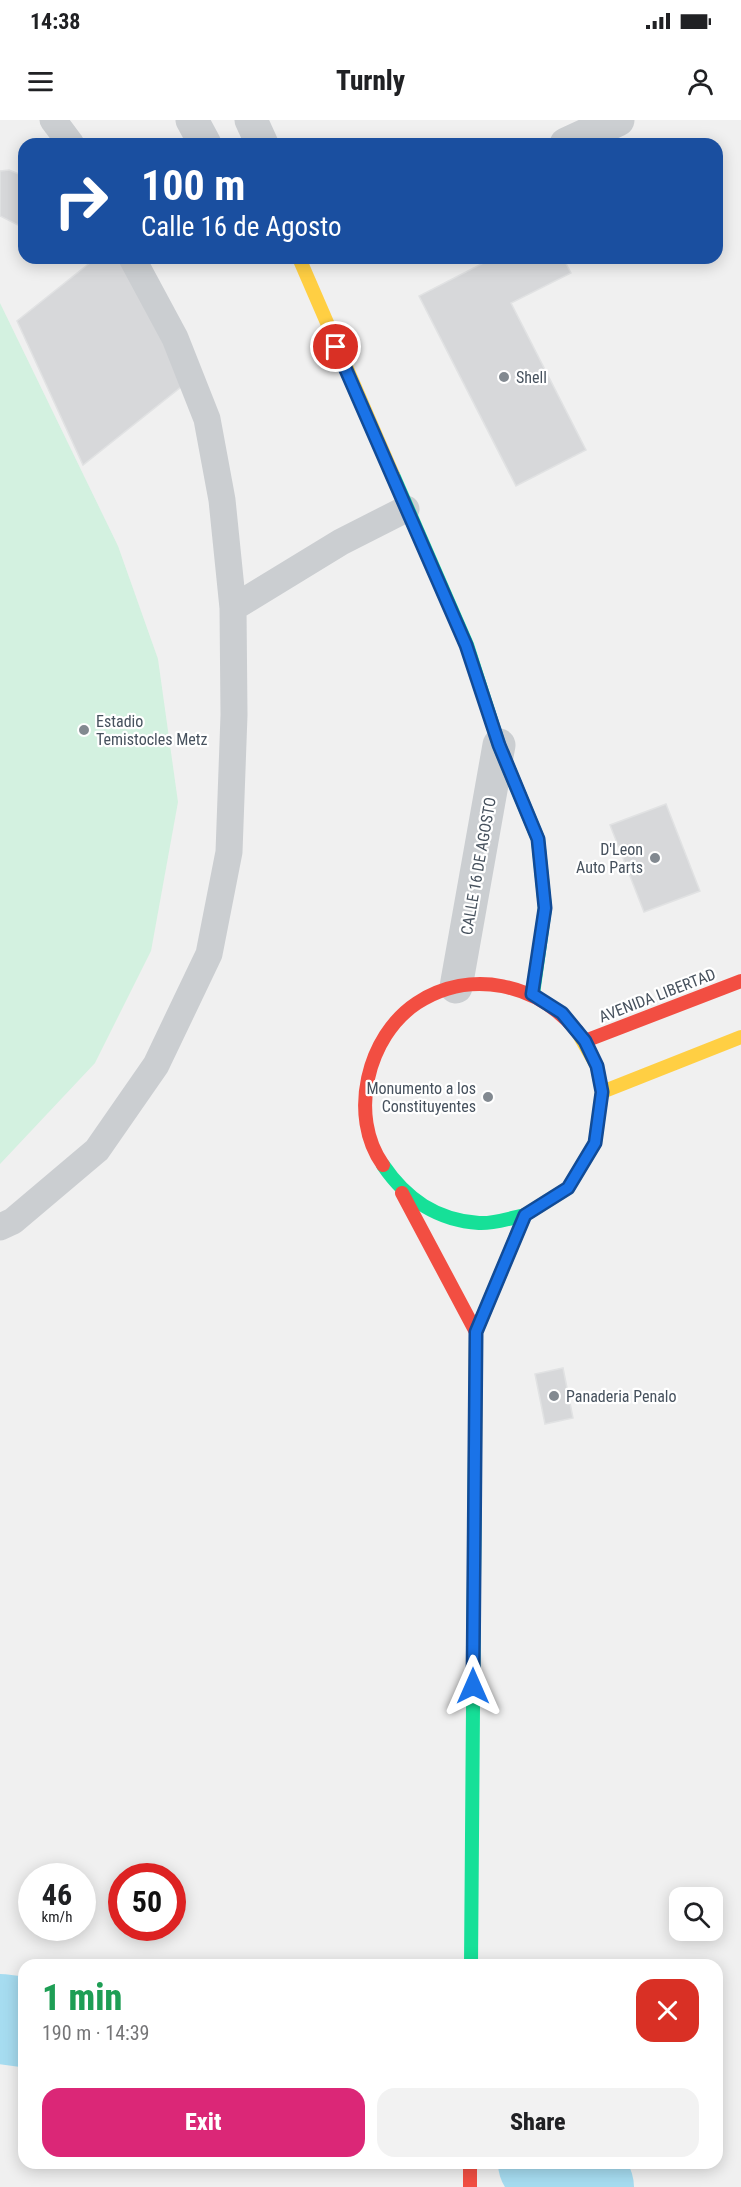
<!DOCTYPE html>
<html lang="en">
<head>
<meta charset="utf-8">
<style>
  body { margin:0; font-family:"Roboto Condensed",sans-serif; background:#f2f2f2; color:#202124; height:100vh; display:flex; flex-direction:column; font-size:22px; white-space:nowrap }
  * { box-sizing:border-box; margin:0 }
  p { font-size:20px; color:#757577 }
  .icon { flex:none; width:33px; height:33px; fill:none; stroke:currentColor; stroke-width:2; stroke-linecap:round; stroke-linejoin:round }
  .map { position:relative; flex:1; overflow:hidden }
  .side { position:absolute; left:18px; top:1839px; width:705px; height:210px; display:flex; flex-direction:column; background:#fff; border-radius:18px; box-shadow:0 3px 15px #0003 }
  .side>* { flex:none }
  .hud { position:absolute; left:18px; top:18px; width:705px; height:126px; border-radius:18px; box-shadow:0 3px 15px #0003; background:#1a4fa0; color:#fff; overflow:hidden }
  .tools { position:absolute; left:669px; top:1767px; display:grid; gap:12px }
  .tools a { display:grid; place-items:center; width:54px; height:54px; border-radius:12px; background:#fff; box-shadow:0 3px 15px #0003; font-size:30px }
  .speed { position:absolute; left:18px; top:1743px; display:flex; gap:12px; font-size:30px; font-weight:700; text-align:center }
  .speed>* { display:grid; place-content:center; width:78px; height:78px; border-radius:50%; background:#fff; box-shadow:0 3px 15px #0003; line-height:1 }
  .speed small { font-size:15px; font-weight:400 }
  .speed .limit { border:9px solid #d22; background:#fff; color:#111 }
  .pin { position:absolute; display:grid; place-items:center; width:51px; height:51px; color:#fff; margin:-26px; border:3px solid #fff; border-radius:50%; box-shadow:0 2px 6px #0007 }
  .me { position:absolute; width:66px; margin:-33px; rotate:0deg; stroke-linejoin:round; filter:drop-shadow(0 0 4px #0008) }
  .turn { display:flex; align-items:center; gap:21px; height:126px; padding:0 24px; font-size:27px }
  .turn .icon { width:78px; height:78px; stroke-width:2.5 }
  .turn b { display:block; font-size:42px; line-height:51px }
  .round { display:grid; place-items:center; flex:none; width:63px; height:63px; border-radius:18px; background:#f2f2f2 }
  .headline { display:flex; align-items:center; justify-content:space-between; height:102px; padding:0 24px }
  h1 { font-size:36px; font-weight:800; line-height:45px; color:#1e9e55 }
  .primary-button { display:flex; gap:12px; margin-top:auto; padding:12px 24px }
  .primary-button a { flex:1; height:69px; border-radius:18px; background:#db2777; color:#fff; font-size:24px; font-weight:800; line-height:69px; text-align:center }
  .primary-button a+a { background:#f2f2f2; color:#202124 }
  .status { display:flex; justify-content:space-between; align-items:center; height:42px; padding:0 30px; background:#fff; direction:ltr }
  .status svg { height:16px; fill:currentColor }
  header { display:flex; justify-content:space-between; align-items:center; height:78px; padding:0 24px; background:#fff; font-size:27px; font-weight:800 }
  .map>svg:first-child { display:block }
  .green { fill:#d3f1e0 }
  .lines { fill:none; stroke-linecap:round; stroke-linejoin:round }
  .river { stroke:#a6dcf0; stroke-width:90 }
  .building { fill:#d7d8da; stroke:#e1e2e3; stroke-width:1.5 }
  .lane { stroke:#cbced1; stroke-width:27 }
  .street { stroke:#cbced1; stroke-width:33 }
  .fast { stroke:#16e098; stroke-width:14 }
  .slow { stroke:#ffcf43; stroke-width:14 }
  .jam { stroke:#f24e42; stroke-width:14 }
  .route-casing { stroke:#114b97; stroke-width:15 }
  .route { stroke:#1a73e8; stroke-width:10 }
  .poi-dot { fill:#828990; stroke:#fff; stroke-width:2 }
  .labels { text-anchor:middle; stroke-width:4.5; stroke-linejoin:round; paint-order:stroke }
  .poi-label { font-size:16px; fill:#46515d; stroke:#fff; text-anchor:start }
  .street-label { font-size:16px; fill:#46515d; stroke:#fff }
</style>
</head>
<body>
<div class="status"><b>14:38</b><svg viewBox="0 0 49 12"><path d="M0 12V9h3v3zM5 12V6h3v6zM10 12V3h3v9zM15 12V0h3v12zM26 1h20v11H26zM47 4h2v5h-2z"/></svg></div>
<header><svg class="icon" aria-label="menu" viewBox="0 0 24 24"><path d="M4 6h16M4 12h16M4 18h16"/></svg>Turnly<svg class="icon" aria-label="person" viewBox="0 0 24 24"><circle cx="12" cy="8" r="4"/><path d="M4 21q1-7 8-7t8 7"/></svg></header>
<div class="map">
<svg width="741" height="2067" viewBox="0 0 741 2067">
  <rect width="100%" height="100%" fill="#f0f0f0"/>
  <path class="green" d="M 0,183 L 118,426 L 158,539 L 178,682 L 151,831 L 95,943 L 0,1044 Z"/>
  <g class="lines">
    <path class="river" d="M 0,1899 L 24,1902
      M 543,2043 L 589,2067"/>
  </g>
  <path class="building" d="M 9,50 L 24,56 L 24,108 L 0,96 L 0,51 Z
    M 96,138 L 125,138 L 186,263 L 83,345 L 17,201 Z
    M 493,138 L 563,138 L 571,153 L 511,183 L 586,330 L 516,366 L 419,176 Z
    M 666,684 L 700,771 L 644,792 L 610,705 Z
    M 563,1248 L 573,1298 L 545,1304 L 535,1254 Z"/>
  <g class="lines">
    <path class="lane" d="M 53,0 L 71,24
      M 233,488 L 341,422 L 406,389
      M 0,1107 L 13,1101 L 97,1030 L 156,945 L 209,834 L 229,732 L 234,595 L 233,488 L 222,380 L 207,299 L 175,218 L 132,138"/>
    <path class="street" d="M 192,0 L 205,24
      M 251,0 L 262,24
      M 566,24 L 618,0
      M 456,867 L 499,625"/>
    <path class="fast" d="M 393,355 L 467,525 L 499,625 L 538,719 L 545,788 L 533,874
      M 383,1045 C 406,1079 436,1100 479,1103 C 493,1104 511,1098 525,1095
      M 471,1845 L 475,1330"/>
    <path class="slow" d="M 299,138 L 393,355
      M 602,972 L 741,917
      M 475,1330 L 476,1212 L 525,1095 L 568,1068 L 595,1023 L 602,972 L 597,946 L 577,911"/>
    <path class="jam" d="M 585,921 L 741,861
      M 383,1045 C 348,996 367,916 417,883 C 471,848 538,864 577,911
      M 402,1073 L 476,1212
      M 470,2043 L 470,2067"/>
  </g>
  <g class="lines">
    <defs>
      <path id="route" d="M 336,227 L 466,525 L 499,625 L 538,719 L 545,788 L 532,874 L 562,893 L 585,921 L 597,946 L 602,972 L 595,1023 L 568,1068 L 525,1095 L 476,1212 L 473,1566"/>
    </defs>
    <use href="#route" class="route-casing"/>
    <use href="#route" class="route"/>
  </g>
  <g class="poi-dot">
    <circle cx="504" cy="257" r="6"/>
    <circle cx="84" cy="610" r="6"/>
    <circle cx="655" cy="738" r="6"/>
    <circle cx="488" cy="977" r="6"/>
    <circle cx="554" cy="1276" r="6"/>
  </g>
  <g class="labels">
    <g class="poi-label">
      <text x="516" y="263">Shell</text>
      <text x="96" y="607">Estadio<tspan x="96" dy="18">Temistocles Metz</tspan></text>
      <text x="643" y="735" text-anchor="end">D'Leon<tspan x="643" dy="18">Auto Parts</tspan></text>
      <text x="476" y="974" text-anchor="end">Monumento a los<tspan x="476" dy="18">Constituyentes</tspan></text>
      <text x="566" y="1282">Panaderia Penalo</text>
    </g>
    <g class="street-label">
      <text transform="translate(478 746) rotate(-80)" y="6">CALLE 16 DE AGOSTO</text>
      <text transform="translate(657 875) rotate(-21)" y="6">AVENIDA LIBERTAD</text>
    </g>
  </g>
</svg>
<div class="tools">
<a><svg class="icon" aria-label="search" viewBox="0 0 24 24"><circle cx="10" cy="10" r="6"/><path d="M15 15l6 6"/></svg></a>
</div>
<div class="speed"><div>46<small>km/h</small></div><div class="limit">50</div></div>
<div class="pin" style="left:336px;top:227px;background:#d93025"><svg class="icon" aria-label="arrive" viewBox="0 0 24 24"><path d="M6 21V4h12l-3 4 3 4H6"/></svg></div>
<svg class="me" style="left:473px;top:1566px" viewBox="-20 -20 40 40"><path d="M0-17L14 15 0 8-14 15z" fill="#1a73e8" stroke="#fff" stroke-width="4"/></svg>
<div class="hud">
<div class="turn"><svg class="icon" aria-label="right" viewBox="0 0 24 24"><path d="M7 20v-9h11M14 6l5 5-5 5"/></svg><div><b>100 m</b>Calle 16 de Agosto</div></div>
</div>
<section class="side">
<div class="headline"><div><h1>1 min</h1><p>190 m · 14:39</p></div><a class="round" style="background:#d93025;color:#fff"><svg class="icon" aria-label="close" viewBox="0 0 24 24"><path d="M6 6l12 12M18 6L6 18"/></svg></a></div>
<div class="primary-button"><a>Exit</a><a>Share</a></div>
</section>
</div>
</body>
</html>
